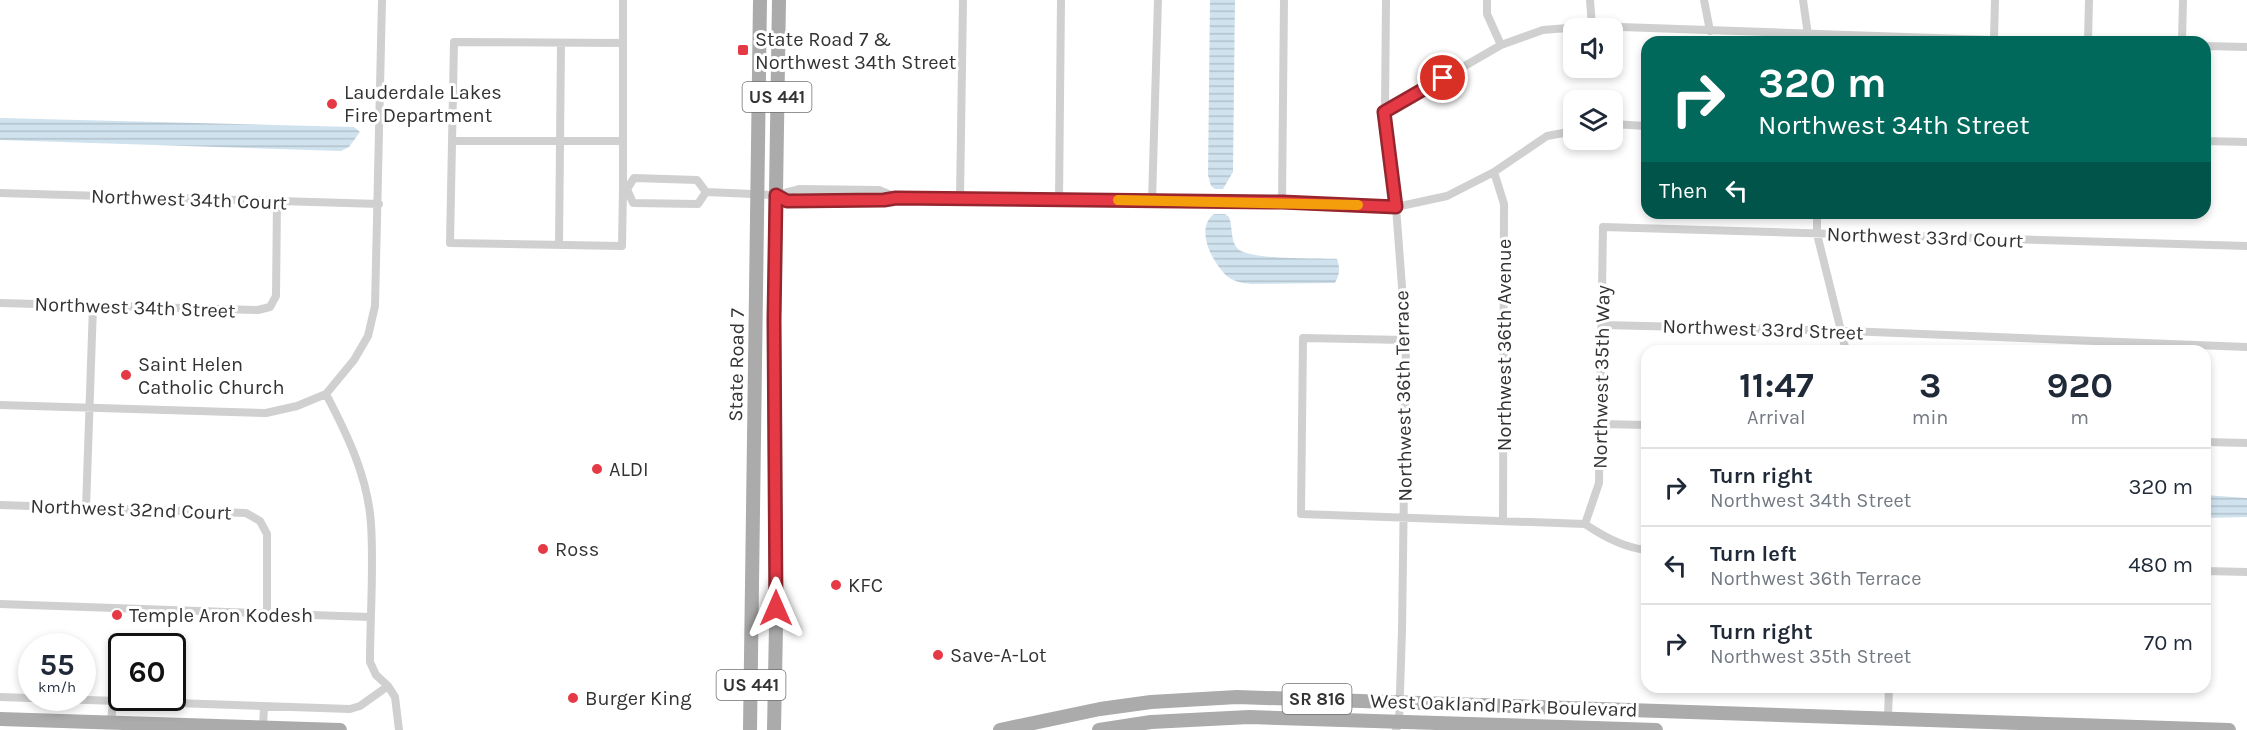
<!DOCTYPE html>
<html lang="en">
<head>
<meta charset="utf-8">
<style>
  body { margin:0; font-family:Karla,sans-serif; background:#f2f2f3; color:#1f2937; height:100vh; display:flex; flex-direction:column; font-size:22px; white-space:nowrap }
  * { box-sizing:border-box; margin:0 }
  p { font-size:20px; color:#747a83 }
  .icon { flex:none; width:33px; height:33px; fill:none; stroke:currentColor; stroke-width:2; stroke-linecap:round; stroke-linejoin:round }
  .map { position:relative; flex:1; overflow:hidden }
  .details { position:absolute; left:1641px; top:345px; width:570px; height:348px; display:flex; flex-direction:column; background:#fff; border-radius:18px; box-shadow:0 3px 9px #0003 }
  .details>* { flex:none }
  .guide { position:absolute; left:1641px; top:36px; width:570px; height:183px; border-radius:18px; box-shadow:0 3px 9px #0003; background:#00695c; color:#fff; overflow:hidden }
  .buttons { position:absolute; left:1563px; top:18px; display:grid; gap:12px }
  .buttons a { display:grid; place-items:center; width:60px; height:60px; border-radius:12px; background:#fff; box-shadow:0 3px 9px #0003; font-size:30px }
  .speed { position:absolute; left:18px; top:633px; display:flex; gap:12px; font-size:30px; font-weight:700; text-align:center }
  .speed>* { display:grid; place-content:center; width:78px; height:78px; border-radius:50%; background:#fff; box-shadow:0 3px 9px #0003; line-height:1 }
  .speed small { font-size:15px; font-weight:400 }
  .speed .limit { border:3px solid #111; border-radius:9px; background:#fff; color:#111 }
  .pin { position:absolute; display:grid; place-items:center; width:51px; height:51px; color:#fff; margin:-26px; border:3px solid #fff; border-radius:50%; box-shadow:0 2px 6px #0007 }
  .me { position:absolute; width:66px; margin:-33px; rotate:0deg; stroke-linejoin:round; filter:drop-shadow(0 0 4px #0008) }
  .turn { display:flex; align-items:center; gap:21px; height:126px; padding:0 18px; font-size:27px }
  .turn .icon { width:78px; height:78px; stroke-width:2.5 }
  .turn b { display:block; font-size:42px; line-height:51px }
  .then { display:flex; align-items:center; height:57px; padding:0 18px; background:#0003; gap:12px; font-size:22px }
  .eta { display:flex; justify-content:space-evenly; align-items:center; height:102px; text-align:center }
  .eta b { font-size:36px; font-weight:700; line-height:42px }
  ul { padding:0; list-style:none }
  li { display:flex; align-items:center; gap:18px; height:78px; padding:0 18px; border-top:2px solid #e0e1e3 }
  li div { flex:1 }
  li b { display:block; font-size:22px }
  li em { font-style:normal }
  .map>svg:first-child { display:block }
  .water { fill:url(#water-rules) }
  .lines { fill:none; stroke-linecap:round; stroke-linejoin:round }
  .street { stroke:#d0d0d0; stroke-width:8 }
  .primary { stroke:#ababab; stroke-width:14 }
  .route-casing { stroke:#96252e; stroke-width:15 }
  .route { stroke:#e63946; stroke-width:10 }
  .slow { stroke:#f59e0b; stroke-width:10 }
  .poi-dot { fill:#e63946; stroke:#fff; stroke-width:2 }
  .labels { text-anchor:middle; stroke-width:6; stroke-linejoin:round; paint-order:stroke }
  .shield { fill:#fff; stroke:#707070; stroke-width:1.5 }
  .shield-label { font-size:18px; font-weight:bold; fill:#333 }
  .poi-label { font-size:20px; fill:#333; stroke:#fff; text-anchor:start }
  .street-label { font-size:20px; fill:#333; stroke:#fff }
</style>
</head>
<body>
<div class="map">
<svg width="2247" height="730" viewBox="0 0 2247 730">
  <defs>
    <pattern id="water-rules" width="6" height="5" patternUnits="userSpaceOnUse" patternTransform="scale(1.5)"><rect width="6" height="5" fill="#cfe2ee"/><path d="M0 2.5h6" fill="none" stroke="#b2c2cd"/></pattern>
  </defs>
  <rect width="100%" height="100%" fill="#fff"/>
  <path class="water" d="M 1210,0 L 1235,0 L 1233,172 L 1223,189 L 1215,189 L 1211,186 L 1208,175 Z
    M 0,118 L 354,127 L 360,132 L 349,147 L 341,151 L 0,140 Z
    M 1214,214 L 1225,214 L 1229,217 C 1233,227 1230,241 1238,249 C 1249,260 1319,258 1337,259 C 1340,268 1340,274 1335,283 L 1251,284 C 1243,283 1235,282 1228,277 C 1213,264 1194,229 1214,214 Z
    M 2205,495 L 2247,498 L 2247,517 L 2205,518 Z"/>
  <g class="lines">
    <path class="street" d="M 382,0 L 375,306 L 368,336 L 354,360 L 326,394 C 347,434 368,477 371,524 C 374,569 370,616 370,662 L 376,675 L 388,686 L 395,697 L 399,730
      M 623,0 L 623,189
      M 1386,0 L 1385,112 L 1396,207 L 1406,340 L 1402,631 L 1399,722 L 1396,730
      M 1487,0 L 1487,14 L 1501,45
      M 1590,0 L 1592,26
      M 1704,0 L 1710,31
      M 1803,0 L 1809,42
      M 1994,40 L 1995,0
      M 2088,42 L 2089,0
      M 2182,42 L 2183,0
      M 622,43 L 454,42 L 450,243 L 622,246 L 623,189 L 627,189 L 634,178 L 697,180 L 706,192 L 698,204 L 633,203 L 627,189
      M 2205,46 L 2247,47
      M 1385,112 L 1501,45 L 1543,30 L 1592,26 L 2051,42
      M 1612,124 L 1647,126
      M 452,141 L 623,141
      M 2205,141 L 2247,142
      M 1494,172 L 1504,204 L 1503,521
      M 706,192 L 776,195 L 799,189 L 879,190 L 896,197
      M 0,193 L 379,204
      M 776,195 L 787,201 L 884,200 L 896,198 L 1282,202 L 1396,207 L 1447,196 L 1494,172 L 1547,136 L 1574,131
      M 960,199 L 963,0
      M 1059,200 L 1061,0
      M 1152,201 L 1158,0
      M 1282,202 L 1284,0
      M 1817,213 L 1817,234 L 1846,351
      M 559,245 L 561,43
      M 0,303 L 258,310 L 270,307 L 276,296 L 277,202
      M 1603,325 L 1847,331 L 2247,347
      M 1406,340 L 1303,338 L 1301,514 L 1585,524 C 1604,537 1624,548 1647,550
      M 0,405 L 266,413 L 297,406 L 326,394
      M 1601,424 L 1647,425
      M 2205,442 L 2247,443
      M 0,505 L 246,513 L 260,521 L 267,534 L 267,612
      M 86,508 L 93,306
      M 1585,524 L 1599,483 L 1603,227 L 2247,246
      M 2205,571 L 2247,572
      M 0,604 L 370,617
      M 0,697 L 350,709 L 360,706 L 388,686
      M 1888,718 L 1889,687
      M 111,722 L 113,701
      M 263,728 L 264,707"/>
    <path class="primary" d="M 0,719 L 340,730
      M 750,730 L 760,0
      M 774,730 L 776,626 L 774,320 L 779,0
      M 1000,730 L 1100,709 L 1151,702 L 1237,697 L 2229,730
      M 1099,730 L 1151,722 L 1249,717 L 1656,730"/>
  </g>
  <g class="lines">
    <defs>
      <path id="route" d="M 776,608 L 774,320 L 776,195 L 787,201 L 884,200 L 896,198 L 1282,202 L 1396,207 L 1384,112 L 1443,78"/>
    </defs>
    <use href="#route" class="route-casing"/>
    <use href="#route" class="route"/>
    <path class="slow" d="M 1118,200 L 1358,205"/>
  </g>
  <g class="poi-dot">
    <rect x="737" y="44" width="12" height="12" rx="3"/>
    <circle cx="332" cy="104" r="6"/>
    <circle cx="126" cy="375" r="6"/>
    <circle cx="597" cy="469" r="6"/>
    <circle cx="543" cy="549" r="6"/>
    <circle cx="836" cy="585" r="6"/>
    <circle cx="117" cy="615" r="6"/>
    <circle cx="938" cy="655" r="6"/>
    <circle cx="573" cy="698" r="6"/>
  </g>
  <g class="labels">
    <g class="shield">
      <rect x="742.5" y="82" width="69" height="30" rx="4.5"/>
      <rect x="716.5" y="670" width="69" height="30" rx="4.5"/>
      <rect x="1282.5" y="684" width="69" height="30" rx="4.5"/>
    </g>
    <g class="shield-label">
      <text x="777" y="103">US 441</text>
      <text x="751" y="691">US 441</text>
      <text x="1317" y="705">SR 816</text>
    </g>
    <g class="poi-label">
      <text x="755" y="46">State Road 7 &amp;<tspan x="755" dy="23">Northwest 34th Street</tspan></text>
      <text x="344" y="99">Lauderdale Lakes<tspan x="344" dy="23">Fire Department</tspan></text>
      <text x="138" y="371">Saint Helen<tspan x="138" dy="23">Catholic Church</tspan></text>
      <text x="609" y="476">ALDI</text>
      <text x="555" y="556">Ross</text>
      <text x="848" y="592">KFC</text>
      <text x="129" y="622">Temple Aron Kodesh</text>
      <text x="950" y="662">Save-A-Lot</text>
      <text x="585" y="705">Burger King</text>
    </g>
    <g class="street-label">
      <text transform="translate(189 199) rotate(2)" y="7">Northwest 34th Court</text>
      <text transform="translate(1925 237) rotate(2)" y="7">Northwest 33rd Court</text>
      <text transform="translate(135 307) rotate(2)" y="7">Northwest 34th Street</text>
      <text transform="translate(1763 329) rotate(2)" y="7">Northwest 33rd Street</text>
      <text transform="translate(1504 345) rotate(-90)" y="7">Northwest 36th Avenue</text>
      <text transform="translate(736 365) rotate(-89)" y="7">State Road 7</text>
      <text transform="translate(1601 377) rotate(-89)" y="7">Northwest 35th Way</text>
      <text transform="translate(1403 396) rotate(-91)" y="7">Northwest 36th Terrace</text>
      <text transform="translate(131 509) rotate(2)" y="7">Northwest 32nd Court</text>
      <text transform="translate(1504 705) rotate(2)" y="7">West Oakland Park Boulevard</text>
    </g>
  </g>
</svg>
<div class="buttons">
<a><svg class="icon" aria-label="sound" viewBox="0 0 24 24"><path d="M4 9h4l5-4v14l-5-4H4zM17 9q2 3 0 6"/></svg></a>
<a><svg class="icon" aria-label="layers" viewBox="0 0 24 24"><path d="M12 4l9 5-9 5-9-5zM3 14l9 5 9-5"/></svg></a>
</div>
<div class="speed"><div>55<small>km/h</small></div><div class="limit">60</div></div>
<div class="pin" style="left:1443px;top:78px;background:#d93025"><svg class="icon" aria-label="arrive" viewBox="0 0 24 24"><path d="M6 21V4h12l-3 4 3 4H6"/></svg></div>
<svg class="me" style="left:776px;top:608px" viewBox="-20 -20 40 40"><path d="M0-17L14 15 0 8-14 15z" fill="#e63946" stroke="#fff" stroke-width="4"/></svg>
<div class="guide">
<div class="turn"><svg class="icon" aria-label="right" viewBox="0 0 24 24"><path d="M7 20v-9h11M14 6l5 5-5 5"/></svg><div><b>320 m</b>Northwest 34th Street</div></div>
<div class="then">Then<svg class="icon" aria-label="left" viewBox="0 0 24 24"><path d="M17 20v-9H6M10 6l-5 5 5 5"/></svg></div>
</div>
<section class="details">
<div class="eta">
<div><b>11:47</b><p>Arrival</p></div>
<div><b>3</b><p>min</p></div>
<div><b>920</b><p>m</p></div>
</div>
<ul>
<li><svg class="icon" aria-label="right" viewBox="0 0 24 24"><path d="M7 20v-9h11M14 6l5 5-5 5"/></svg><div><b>Turn right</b><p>Northwest 34th Street</p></div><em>320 m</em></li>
<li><svg class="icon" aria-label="left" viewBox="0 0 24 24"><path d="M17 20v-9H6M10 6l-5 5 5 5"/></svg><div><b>Turn left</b><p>Northwest 36th Terrace</p></div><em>480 m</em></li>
<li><svg class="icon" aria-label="right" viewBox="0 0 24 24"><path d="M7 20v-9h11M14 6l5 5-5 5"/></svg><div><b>Turn right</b><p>Northwest 35th Street</p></div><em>70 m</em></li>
</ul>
</section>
</div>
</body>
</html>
